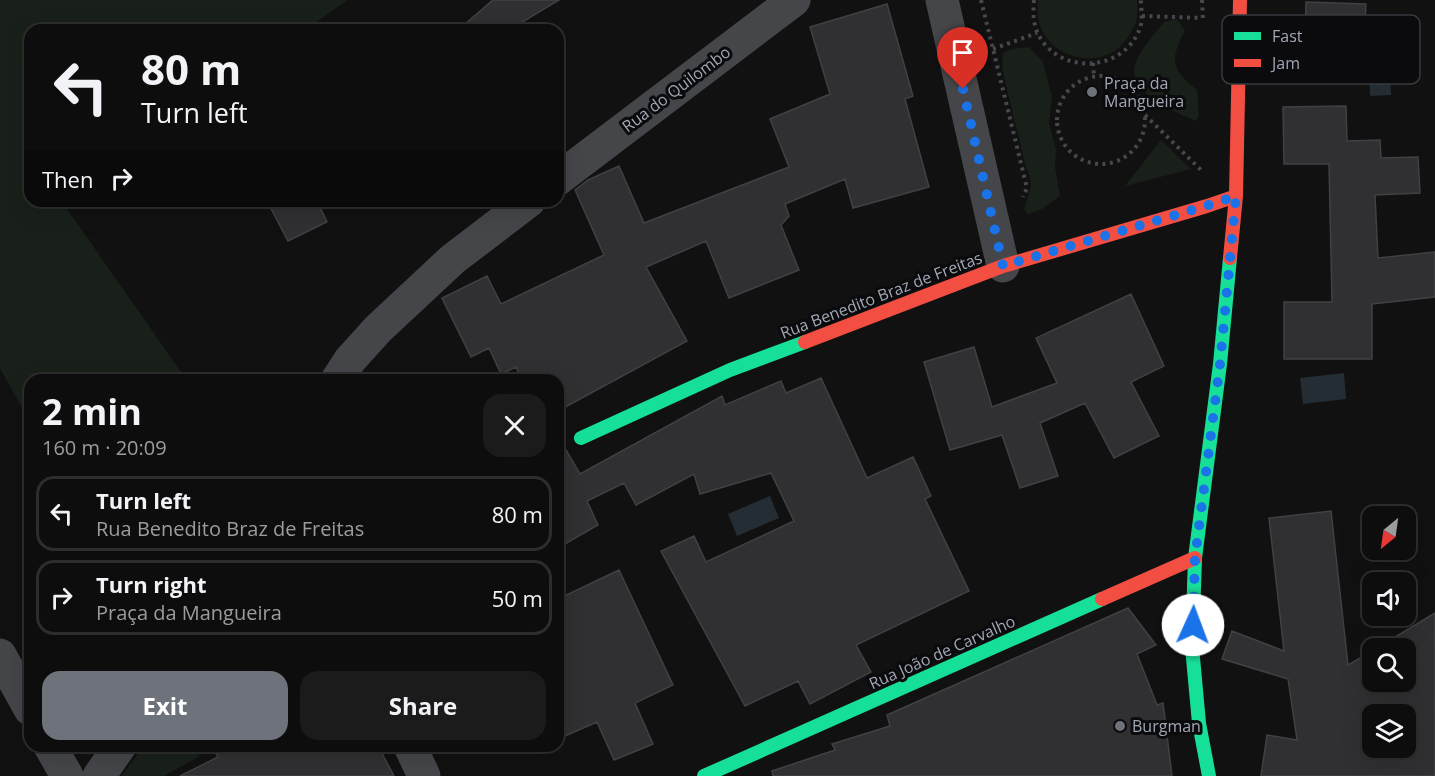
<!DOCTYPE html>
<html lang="en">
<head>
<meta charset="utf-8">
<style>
  body { margin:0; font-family:"Open Sans",sans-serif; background:#1b1b1b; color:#f1f3f6; height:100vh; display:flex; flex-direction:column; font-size:22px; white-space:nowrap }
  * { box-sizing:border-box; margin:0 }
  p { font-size:20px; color:#9a9c9d }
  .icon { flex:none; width:33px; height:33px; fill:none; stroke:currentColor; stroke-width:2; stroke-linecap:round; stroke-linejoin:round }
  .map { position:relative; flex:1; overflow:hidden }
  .side { position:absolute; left:24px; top:374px; width:540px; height:378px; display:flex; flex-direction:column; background:#0d0d0d; border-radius:18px; box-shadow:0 6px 24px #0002,0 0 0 2px #2d2d2e }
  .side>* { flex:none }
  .hud { position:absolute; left:24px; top:24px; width:540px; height:183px; border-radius:18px; box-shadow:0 6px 24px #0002,0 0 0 2px #2d2d2e; background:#0d0d0d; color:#f1f3f6; overflow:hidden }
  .needle { width:39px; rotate:209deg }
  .buttons { position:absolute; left:1362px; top:506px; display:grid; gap:12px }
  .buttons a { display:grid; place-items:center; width:54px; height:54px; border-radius:12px; background:#0d0d0d; box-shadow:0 6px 24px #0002,0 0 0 2px #2d2d2e; font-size:30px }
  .pin { position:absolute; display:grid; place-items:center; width:51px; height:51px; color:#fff; margin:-62px -26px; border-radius:50% 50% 50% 0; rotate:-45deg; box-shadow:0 0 6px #0007 }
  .pin .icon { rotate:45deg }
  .me { position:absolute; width:66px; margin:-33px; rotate:2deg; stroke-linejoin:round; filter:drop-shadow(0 0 4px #0008) }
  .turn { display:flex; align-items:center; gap:21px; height:126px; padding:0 18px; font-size:27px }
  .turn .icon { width:78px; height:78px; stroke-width:2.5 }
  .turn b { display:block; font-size:42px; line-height:51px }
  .then { display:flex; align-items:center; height:57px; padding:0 18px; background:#0003; gap:12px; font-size:22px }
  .round { display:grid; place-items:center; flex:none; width:63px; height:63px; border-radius:18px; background:#1b1b1b }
  .overview { display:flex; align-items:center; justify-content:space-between; height:102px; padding:0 18px }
  h1 { font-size:36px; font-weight:700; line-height:45px }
  .action { display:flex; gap:12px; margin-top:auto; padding:12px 18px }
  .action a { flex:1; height:69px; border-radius:18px; background:#6e727b; color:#fff; font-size:24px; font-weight:700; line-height:69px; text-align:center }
  .action a+a { background:#1b1b1b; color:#f1f3f6 }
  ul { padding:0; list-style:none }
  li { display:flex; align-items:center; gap:18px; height:75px; margin:0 12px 9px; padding:0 6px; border:3px solid #2d2d2e; border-radius:18px }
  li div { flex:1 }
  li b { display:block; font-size:22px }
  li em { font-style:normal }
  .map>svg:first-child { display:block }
  .green { fill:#19201a }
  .water { fill:#242d33 }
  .building { fill:#303032; stroke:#3f4145; stroke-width:1.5; fill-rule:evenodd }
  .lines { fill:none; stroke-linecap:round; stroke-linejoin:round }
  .path { stroke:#46484c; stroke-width:4; stroke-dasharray:3 4.5; stroke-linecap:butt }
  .street { stroke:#45464a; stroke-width:33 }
  .fast { stroke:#16e098; stroke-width:14 }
  .jam { stroke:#f24e42; stroke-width:14 }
  .route { stroke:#1a73e8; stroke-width:10; stroke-dasharray:0 18 }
  .poi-dot { fill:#6e727b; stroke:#0b0b0d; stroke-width:2 }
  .labels { text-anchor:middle; stroke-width:6; stroke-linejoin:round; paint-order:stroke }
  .poi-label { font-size:16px; fill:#a0a7b4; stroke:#0b0b0d; text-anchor:start }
  .street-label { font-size:16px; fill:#a0a7b4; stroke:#0b0b0d }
  .key { fill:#0b0b0d; stroke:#383a3f; stroke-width:1.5 }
  .key-label { font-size:16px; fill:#a0a7b4 }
</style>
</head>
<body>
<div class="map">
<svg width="1435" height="776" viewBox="0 0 1435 776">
  <rect width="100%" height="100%" fill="#111"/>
  <path class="green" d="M 0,0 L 347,0 L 306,30 L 30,30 L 30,201 L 71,201 L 65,206 L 186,379 L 30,380 L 30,423 L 0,368 Z
    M 1038,0 L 1137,0 C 1137,5 1138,10 1137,14 C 1137,24 1131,32 1126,40 C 1104,70 1055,61 1041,28 C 1037,19 1037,9 1038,0 Z
    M 1177,19 L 1185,31 C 1169,60 1172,70 1197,90 L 1199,115 L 1196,121 C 1177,113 1127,91 1135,65 C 1138,53 1156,32 1164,22 Z
    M 1029,47 L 1043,62 L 1052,97 L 1049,124 L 1056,149 L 1055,167 L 1060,196 L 1042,209 L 1028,214 L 1024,209 C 1029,193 1035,183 1026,168 L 1002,68 L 1003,53 L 1012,49 Z
    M 1161,140 L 1191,169 L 1125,186 Z
    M 144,746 L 194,746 L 200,756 L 164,776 L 121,776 Z"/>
  <path class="water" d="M 1390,63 L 1391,95 L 1370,96 L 1369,64 Z
    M 1344,373 L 1346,399 L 1303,404 L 1300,378 Z
    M 770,496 L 779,518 L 737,536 L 728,514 Z"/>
  <path class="building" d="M 493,0 L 559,0 L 509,30 L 458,30 Z
    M 1306,2 L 1366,4 L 1364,43 L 1305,41 Z
    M 887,4 L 913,96 L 905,99 L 929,187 L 853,208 L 845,179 L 785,204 L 789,216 L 781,225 L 799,270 L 729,298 L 706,241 L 646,267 L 687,341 L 558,411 L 558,380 L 522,380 L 516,367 L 501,374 L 489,348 L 471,357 L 442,298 L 487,276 L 501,304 L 604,255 L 575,190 L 588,180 L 619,166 L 644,223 L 789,167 L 770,119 L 830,94 L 810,27 Z
    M 1346,106 L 1347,141 L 1380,140 L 1381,158 L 1418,157 L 1420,193 L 1375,195 L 1378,258 L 1435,252 L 1435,297 L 1372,304 L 1372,359 L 1284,359 L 1284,302 L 1332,302 L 1329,164 L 1284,164 L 1283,107 Z
    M 267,201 L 317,201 L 327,222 L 288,241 Z
    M 1131,294 L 1164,366 L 1131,382 L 1159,436 L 1114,458 L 1085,403 L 1040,423 L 1058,476 L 1020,488 L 1002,435 L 950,450 L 924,362 L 974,347 L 992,407 L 1057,383 L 1036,338 Z
    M 821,378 L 867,478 L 913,457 L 931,496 L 925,499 L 969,591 L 856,645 L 871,672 L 810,704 L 798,681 L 745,706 L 661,551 L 694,536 L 706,562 L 794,521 L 771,473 L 700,494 L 694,474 L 636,505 L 624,483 L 587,501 L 598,525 L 558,548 L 558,436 L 580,474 L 722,396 L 725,405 L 781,381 L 786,393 Z
    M 1331,511 L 1348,665 L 1372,651 L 1372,681 L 1406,681 L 1406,648 L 1377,648 L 1435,613 L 1435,776 L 1261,776 L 1267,735 L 1297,740 L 1288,679 L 1222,659 L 1232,631 L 1284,651 L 1269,518 ZM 1372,714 L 1406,714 L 1406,747 L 1372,747 Z
    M 619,570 L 673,685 L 635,703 L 653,744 L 614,760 L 597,722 L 558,739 L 558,599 Z
    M 1128,608 L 1156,645 L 1137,654 L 1157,705 L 1163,703 L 1172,776 L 773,776 L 772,771 L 835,750 L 832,744 L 890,726 L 887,715 Z
    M 212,746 L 378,746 L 394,776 L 180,776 L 218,757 Z"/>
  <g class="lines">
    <path class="path" d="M 981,0 L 1027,188 L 1023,197
      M 1034,0 C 1033,11 1033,22 1037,32 C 1057,76 1124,73 1140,28 C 1143,19 1141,9 1141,0
      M 1202,0 L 1203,20
      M 1142,16 L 1202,18
      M 993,49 L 1037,33
      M 1093,63 L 1094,77
      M1057 120a44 44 0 1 1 88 0a44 44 0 1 1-88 0Z
      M 1145,115 L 1202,171"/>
    <path class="street" d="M 942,0 L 1003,266
      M 558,179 L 794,0
      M 337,380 L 350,360 L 378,329 L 453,259 L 529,201
      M 0,655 L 30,709
      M 50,746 L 67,776
      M 410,746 L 424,776
      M 99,776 L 120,746"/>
    <path class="fast" d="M 581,438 L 730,370 L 805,342
      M 704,776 L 1102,599
      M 1209,776 L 1199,723 L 1192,647 L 1195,558 L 1220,364 L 1230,258"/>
    <path class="jam" d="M 1230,258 L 1236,196 L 1240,0
      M 805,342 L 1003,266 L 1207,206 L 1236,196
      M 1102,599 L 1195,558"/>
  </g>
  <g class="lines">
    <path class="route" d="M 963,89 L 1003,266 L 1206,206 L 1236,196 L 1220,364 L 1195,558 L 1193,625"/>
  </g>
  <g class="poi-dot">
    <circle cx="1092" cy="92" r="6"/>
    <circle cx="1120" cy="726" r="6"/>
  </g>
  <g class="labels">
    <g class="poi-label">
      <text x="1104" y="89">Praça da<tspan x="1104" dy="18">Mangueira</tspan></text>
      <text x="1132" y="732">Burgman</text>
    </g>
    <g class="street-label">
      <text transform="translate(676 89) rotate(-37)" y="6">Rua do Quilombo</text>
      <text transform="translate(881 295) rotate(-21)" y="6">Rua Benedito Braz de Freitas</text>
      <text transform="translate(942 652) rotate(-24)" y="6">Rua João de Carvalho</text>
    </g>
  </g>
  <rect x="1222" y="15" width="198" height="69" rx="9" class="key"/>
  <rect x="1234" y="32" width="27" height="8" fill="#16e098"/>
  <rect x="1234" y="59" width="27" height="8" fill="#f24e42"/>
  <g class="key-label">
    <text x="1272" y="42">Fast</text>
    <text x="1272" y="69">Jam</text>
  </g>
</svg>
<div class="buttons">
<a><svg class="needle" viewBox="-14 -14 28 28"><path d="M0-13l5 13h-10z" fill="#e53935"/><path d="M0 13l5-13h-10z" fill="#9a9c9d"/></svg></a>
<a><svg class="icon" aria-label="sound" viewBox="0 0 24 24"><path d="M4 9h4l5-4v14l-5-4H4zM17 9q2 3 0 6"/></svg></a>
<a><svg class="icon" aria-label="search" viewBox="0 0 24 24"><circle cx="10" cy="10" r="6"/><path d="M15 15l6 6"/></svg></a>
<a><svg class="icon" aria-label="layers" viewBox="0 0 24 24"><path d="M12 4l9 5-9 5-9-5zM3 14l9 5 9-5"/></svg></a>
</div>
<div class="pin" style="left:963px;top:89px;background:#d93025"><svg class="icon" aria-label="arrive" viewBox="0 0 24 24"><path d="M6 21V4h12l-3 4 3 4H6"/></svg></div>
<svg class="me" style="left:1193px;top:625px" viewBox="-20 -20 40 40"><circle r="19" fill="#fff"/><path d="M0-13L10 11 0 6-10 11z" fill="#1a73e8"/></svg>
<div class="hud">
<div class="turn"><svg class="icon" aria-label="left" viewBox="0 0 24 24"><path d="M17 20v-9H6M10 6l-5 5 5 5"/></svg><div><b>80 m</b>Turn left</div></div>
<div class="then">Then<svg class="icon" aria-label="right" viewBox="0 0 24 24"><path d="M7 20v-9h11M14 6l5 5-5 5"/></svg></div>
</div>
<section class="side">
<div class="overview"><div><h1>2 min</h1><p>160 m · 20:09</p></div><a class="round"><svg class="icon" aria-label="close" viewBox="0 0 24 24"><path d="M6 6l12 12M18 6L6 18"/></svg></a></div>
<ul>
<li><svg class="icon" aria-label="left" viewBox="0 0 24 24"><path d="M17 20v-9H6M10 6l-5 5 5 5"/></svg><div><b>Turn left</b><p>Rua Benedito Braz de Freitas</p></div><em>80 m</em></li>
<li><svg class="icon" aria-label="right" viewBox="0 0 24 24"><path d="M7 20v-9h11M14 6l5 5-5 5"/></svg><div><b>Turn right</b><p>Praça da Mangueira</p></div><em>50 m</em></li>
</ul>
<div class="action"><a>Exit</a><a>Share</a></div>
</section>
</div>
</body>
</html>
